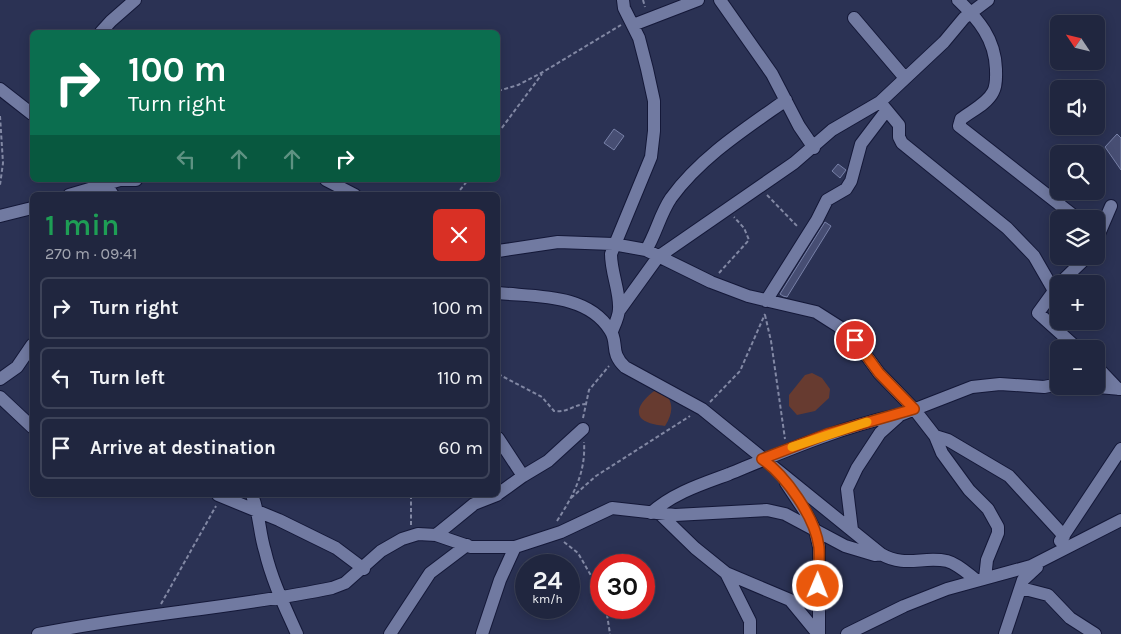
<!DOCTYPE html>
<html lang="en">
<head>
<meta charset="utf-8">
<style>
  body { margin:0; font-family:Karla,sans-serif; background:#282e46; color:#f1f3f6; height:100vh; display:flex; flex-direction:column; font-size:19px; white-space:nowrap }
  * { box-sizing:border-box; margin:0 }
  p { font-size:16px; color:#a2a5b0 }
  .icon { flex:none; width:28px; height:28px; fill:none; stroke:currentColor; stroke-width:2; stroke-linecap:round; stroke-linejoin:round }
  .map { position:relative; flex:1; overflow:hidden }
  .side { position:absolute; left:30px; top:192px; width:470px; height:305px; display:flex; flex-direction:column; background:#20263f; border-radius:8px; box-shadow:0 2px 12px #0003,0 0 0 1px #3d4359 }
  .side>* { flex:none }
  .hud { position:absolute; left:30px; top:30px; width:470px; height:152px; border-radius:8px; box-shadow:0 2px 12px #0003,0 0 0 1px #3d4359; background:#0b6e4f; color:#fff; overflow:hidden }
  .needle { width:32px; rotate:305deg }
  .buttons { position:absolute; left:1050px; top:15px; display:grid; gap:10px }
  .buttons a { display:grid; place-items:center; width:55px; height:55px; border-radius:8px; background:#20263f; box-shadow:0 2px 12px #0003,0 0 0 1px #3d4359; font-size:25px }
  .speed { position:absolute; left:515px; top:554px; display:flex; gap:10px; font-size:25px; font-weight:700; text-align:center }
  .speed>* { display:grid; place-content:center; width:65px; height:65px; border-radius:50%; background:#20263f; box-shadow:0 2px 12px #0003,0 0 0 1px #3d4359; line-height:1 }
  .speed small { font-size:12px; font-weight:400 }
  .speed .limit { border:8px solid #d22; background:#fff; color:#111 }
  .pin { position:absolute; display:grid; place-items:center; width:42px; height:42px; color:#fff; margin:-21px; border:2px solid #fff; border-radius:50%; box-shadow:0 1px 5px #0007 }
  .me { position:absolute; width:55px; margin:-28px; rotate:1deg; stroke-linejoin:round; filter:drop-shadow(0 0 4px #0008) }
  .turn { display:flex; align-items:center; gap:18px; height:105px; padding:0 15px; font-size:22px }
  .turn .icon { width:65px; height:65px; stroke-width:2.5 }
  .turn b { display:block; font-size:35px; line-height:42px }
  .lanes { display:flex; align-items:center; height:48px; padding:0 15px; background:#0003; justify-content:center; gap:25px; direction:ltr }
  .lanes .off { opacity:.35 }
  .round { display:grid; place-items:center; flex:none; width:52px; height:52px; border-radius:8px; background:#282e46 }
  .headline { display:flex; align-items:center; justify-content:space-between; height:85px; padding:0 15px }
  h1 { font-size:30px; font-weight:600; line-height:38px; color:#1e9e55 }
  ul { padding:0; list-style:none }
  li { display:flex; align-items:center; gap:15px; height:62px; margin:0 10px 8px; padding:0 5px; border:2px solid #3d4359; border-radius:8px }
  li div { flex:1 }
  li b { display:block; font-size:19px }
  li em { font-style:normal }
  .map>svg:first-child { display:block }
  .green { fill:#673b30 }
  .building { fill:#474e73; stroke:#7881a8 }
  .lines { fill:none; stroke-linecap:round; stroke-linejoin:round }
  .minor-casing { stroke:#141838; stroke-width:14 }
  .path { stroke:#8288a4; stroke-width:2; stroke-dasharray:4 2.5; stroke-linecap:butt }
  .minor { stroke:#717aa1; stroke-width:12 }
  .route-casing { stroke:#983908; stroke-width:12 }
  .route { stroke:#ea580c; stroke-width:9 }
  .slow { stroke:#f59e0b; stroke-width:9 }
</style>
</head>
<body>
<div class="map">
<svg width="1121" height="634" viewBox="0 0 1121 634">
  <rect width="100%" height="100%" fill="#2b3254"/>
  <path class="green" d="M 812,373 L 822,378 L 830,389 L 829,398 L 815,411 L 797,415 L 789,406 L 789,395 L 805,375 Z
    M 660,387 C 673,400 675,410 665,426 C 658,425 648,424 642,419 C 631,408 652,392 660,387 Z"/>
  <path class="building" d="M 614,129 L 624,136 L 614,150 L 604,143 Z
    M 1117,134 L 1121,138 L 1121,170 L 1105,147 Z
    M 838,164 L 846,170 L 840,178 L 832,171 Z
    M 825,222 L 831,226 L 787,297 L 783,296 L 780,294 Z"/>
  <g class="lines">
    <defs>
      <path id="minor" d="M 720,0 L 772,74 L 799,126 L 814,148
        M 958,0 C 979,20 995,39 996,69 C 996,77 997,85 993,92 C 987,104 971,111 961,119 L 959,126 L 1078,219
        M 854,18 L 905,78
        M 633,25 L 698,0
        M 101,32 L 111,21 L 135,0
        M 0,89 L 32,114
        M 880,102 L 899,125 L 899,137 L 902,143 L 1007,228 L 1034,256 L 1053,289
        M 103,180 L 113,195
        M 120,180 L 136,180
        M 326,180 L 355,195
        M 69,195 L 120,180
        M 0,216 L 32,208
        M 1096,246 L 1099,234 L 1111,206
        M 646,250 C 656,234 660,214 671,198 C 701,157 745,129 786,100
        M 498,251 L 558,242 L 613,244 L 646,250 L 711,282 L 748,296 L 816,312 L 838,326 L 855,340 L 879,373 L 914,409 L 935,436 L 948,440 L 1009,476 L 1064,536
        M 1059,284 L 1038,313 L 1078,349
        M 1059,284 L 1088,256
        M 498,293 C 535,297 587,293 610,330 C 619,343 609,352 625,367 L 702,409 L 881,554 C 905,568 923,556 947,561 C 958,564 967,573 976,580
        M 766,301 L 817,220 L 827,200 L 846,189 L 851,181 L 861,144 L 886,111
        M 619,311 L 658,257 L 794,163 L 832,130 L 880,102 L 944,42 L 964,18 L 988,0
        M 612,331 C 615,324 619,316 619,309 C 620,291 611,273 611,254 L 651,157 L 654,131 L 654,101 L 647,69 L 639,38 L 624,8 L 623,0
        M 1096,366 L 1118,389
        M 0,379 L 17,367 L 32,345
        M 1087,386 L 1121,389
        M 0,397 L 32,427
        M 935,436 L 942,453 L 969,490 L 988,509 L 998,527 L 998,533 L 987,560 L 985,578
        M 498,438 L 523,476 L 548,461 L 583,429
        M 786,483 L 806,513 L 815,530 L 819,547 L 819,634
        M 498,494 L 523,476
        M 218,495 L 279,520 L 336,548 L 364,569
        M 252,495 C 260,515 259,532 265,551 C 272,581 285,607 297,634
        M 651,513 C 673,493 702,484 729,474 C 785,451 838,428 897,415
        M 660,514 L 695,548 L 726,573 L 790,600 L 818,634
        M 852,530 L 847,489 L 857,468 L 880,433 L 900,415 L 972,387 L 1000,384 L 1044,387 L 1059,384
        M 436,535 L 474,504 L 497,495
        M 1060,541 L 1121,449
        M 726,573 L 750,621 L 750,634
        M 1021,588 L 1048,595 L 1070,618 L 1095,634
        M 38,634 C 136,614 235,608 332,588 L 345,583 L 381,551 L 402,539 L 418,534 L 436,535 L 471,547 L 515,547 L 561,532 L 612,508 L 675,515 L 767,510 L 785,514 L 845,546 L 875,555 L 881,554
        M 390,634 L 430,573 L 467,545
        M 482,634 L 500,580 L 515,547
        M 847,634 L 904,606 L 947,589 L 1031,566 L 1121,520
        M 1005,634 L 1023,580 L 1037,567"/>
    </defs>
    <use href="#minor" class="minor-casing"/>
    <path class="path" d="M 643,0 L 645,7
      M 498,91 L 518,85 L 543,72 L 621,25
      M 0,116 L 3,163 L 0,185
      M 498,133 L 542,74
      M 456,195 L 468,180
      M 767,195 L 798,227
      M 719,273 L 749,240 L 744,228 L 734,217
      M 765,315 L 771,341 L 785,439
      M 498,374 L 542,397 L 554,411 C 567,413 573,405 585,404
      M 710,402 L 740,371 L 765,314
      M 583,418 L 589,390 L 609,366
      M 411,495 L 411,525
      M 571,498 L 596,476 L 690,416
      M 557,521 C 573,496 586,473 584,442
      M 564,542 L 578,553 L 601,593
      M 161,604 L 216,506
      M 606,608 L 610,634"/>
    <use href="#minor" class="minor"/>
  </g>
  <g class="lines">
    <defs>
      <path id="route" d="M 818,586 C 818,574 820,560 819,547 C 815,517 786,476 762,459 L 827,434 L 914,409 L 879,373 L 855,340"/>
    </defs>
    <use href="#route" class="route-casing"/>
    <use href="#route" class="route"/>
    <path class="slow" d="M 792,447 L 867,422"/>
  </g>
</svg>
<div class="buttons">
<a><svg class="needle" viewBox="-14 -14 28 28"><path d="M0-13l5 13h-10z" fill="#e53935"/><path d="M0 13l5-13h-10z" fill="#a2a5b0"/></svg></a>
<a><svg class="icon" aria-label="sound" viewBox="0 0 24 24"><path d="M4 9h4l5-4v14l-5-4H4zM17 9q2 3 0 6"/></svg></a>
<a><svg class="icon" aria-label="search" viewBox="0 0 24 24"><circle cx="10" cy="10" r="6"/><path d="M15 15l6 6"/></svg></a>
<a><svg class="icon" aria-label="layers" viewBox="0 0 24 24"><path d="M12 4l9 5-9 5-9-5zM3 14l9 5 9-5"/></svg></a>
<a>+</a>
<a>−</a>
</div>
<div class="speed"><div>24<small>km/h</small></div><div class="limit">30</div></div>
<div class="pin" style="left:855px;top:340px;background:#d93025"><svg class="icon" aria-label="arrive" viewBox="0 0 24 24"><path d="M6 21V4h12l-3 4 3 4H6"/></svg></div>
<svg class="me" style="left:818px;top:586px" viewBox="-20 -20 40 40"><circle r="17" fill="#ea580c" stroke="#fff" stroke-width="3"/><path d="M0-11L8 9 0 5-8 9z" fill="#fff"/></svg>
<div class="hud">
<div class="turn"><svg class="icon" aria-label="right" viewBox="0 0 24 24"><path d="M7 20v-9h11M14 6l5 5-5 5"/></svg><div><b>100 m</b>Turn right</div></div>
<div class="lanes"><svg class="icon off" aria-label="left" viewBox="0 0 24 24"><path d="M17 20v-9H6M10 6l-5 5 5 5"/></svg><svg class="icon off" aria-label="ahead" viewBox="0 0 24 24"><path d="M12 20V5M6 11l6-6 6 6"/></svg><svg class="icon off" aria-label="ahead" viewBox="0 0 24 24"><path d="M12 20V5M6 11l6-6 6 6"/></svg><svg class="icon" aria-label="right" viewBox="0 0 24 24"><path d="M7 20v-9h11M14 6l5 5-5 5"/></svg></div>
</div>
<section class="side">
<div class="headline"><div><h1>1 min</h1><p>270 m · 09:41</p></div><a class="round" style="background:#d93025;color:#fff"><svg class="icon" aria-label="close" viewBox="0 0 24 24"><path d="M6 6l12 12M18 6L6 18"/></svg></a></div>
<ul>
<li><svg class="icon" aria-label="right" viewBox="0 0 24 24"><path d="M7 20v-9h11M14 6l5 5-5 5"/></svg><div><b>Turn right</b></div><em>100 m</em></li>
<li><svg class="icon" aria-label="left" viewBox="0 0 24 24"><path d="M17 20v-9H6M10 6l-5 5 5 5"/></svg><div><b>Turn left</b></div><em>110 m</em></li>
<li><svg class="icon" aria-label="arrive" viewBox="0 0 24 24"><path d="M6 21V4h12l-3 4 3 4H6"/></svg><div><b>Arrive at destination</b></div><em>60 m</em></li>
</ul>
</section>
</div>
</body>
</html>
